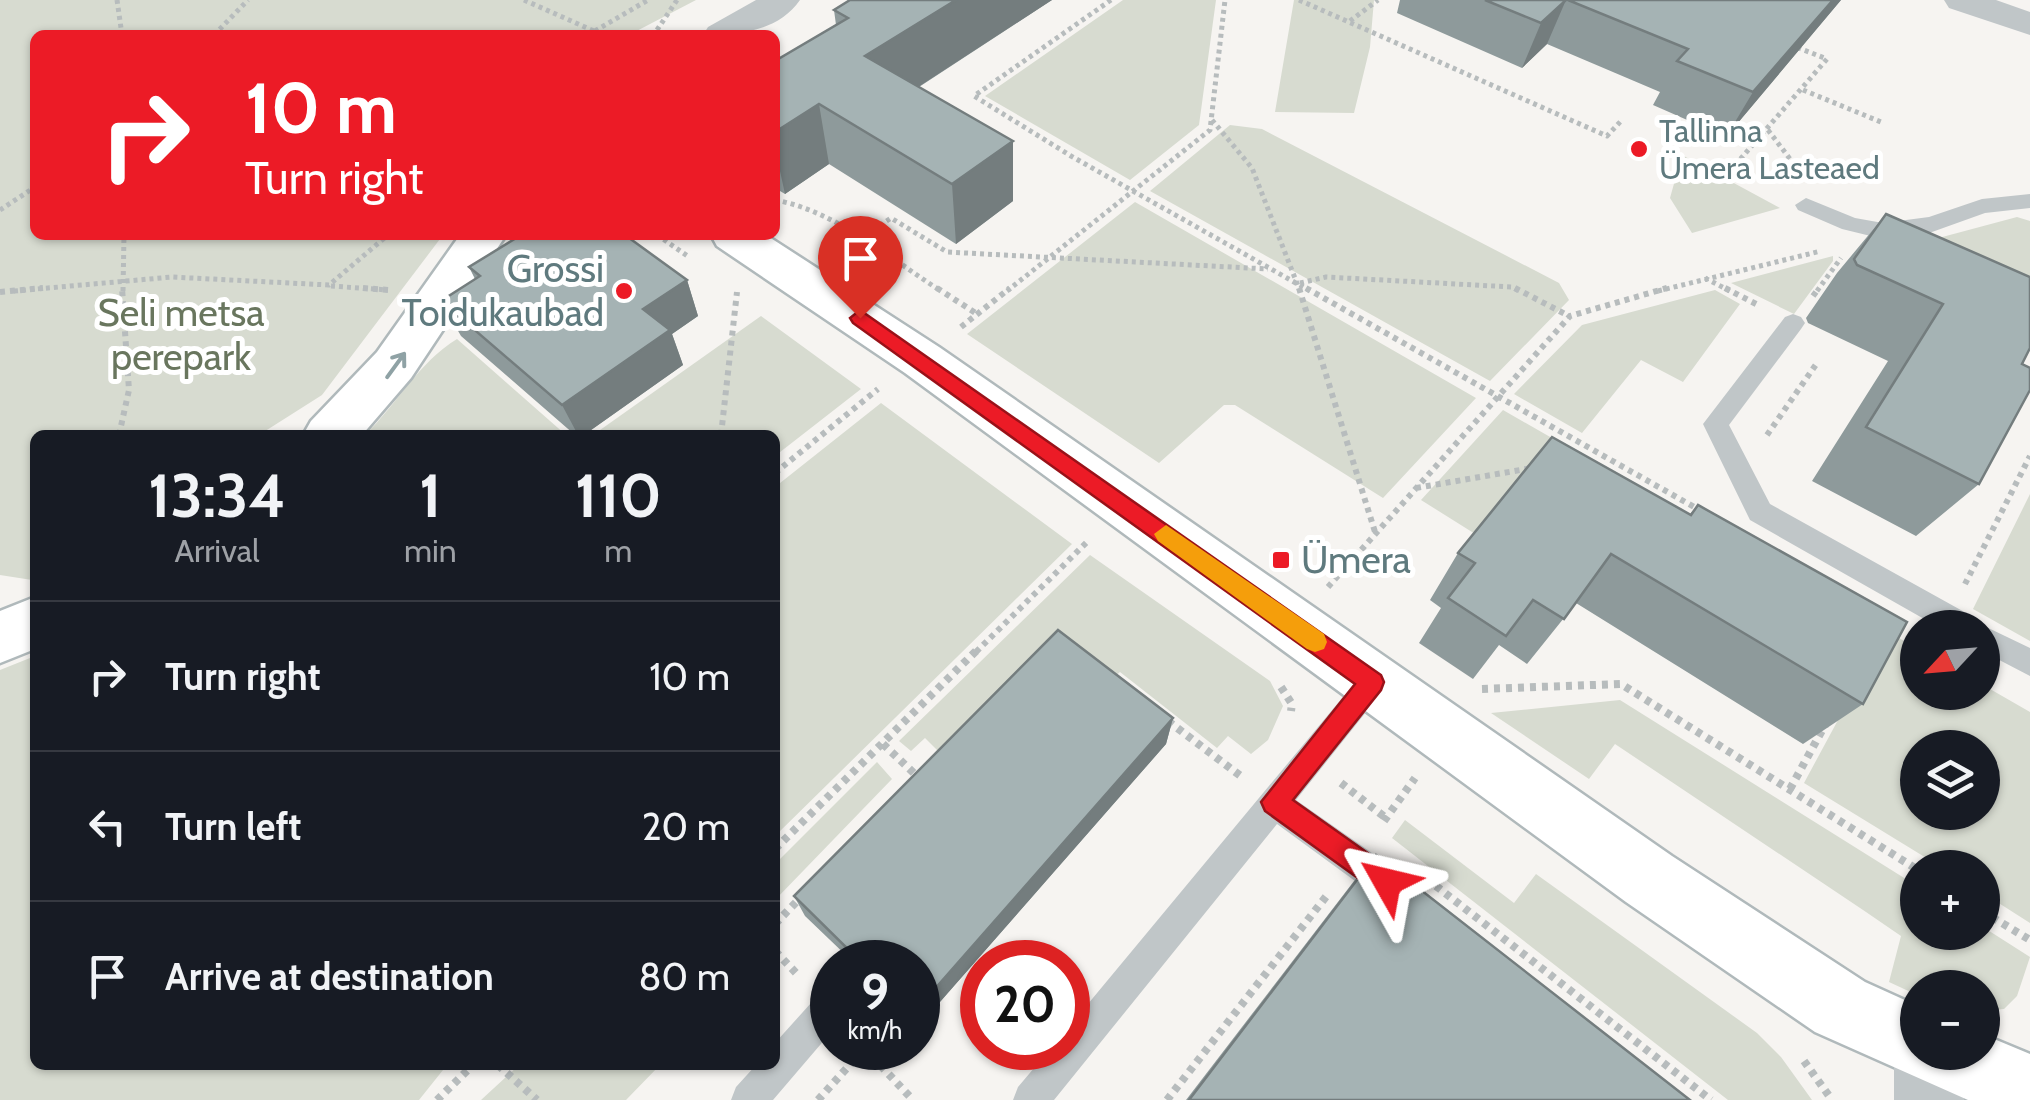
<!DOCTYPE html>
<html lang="en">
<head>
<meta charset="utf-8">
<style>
  body { margin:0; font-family:Cabin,sans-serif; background:#20242c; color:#f1f3f6; height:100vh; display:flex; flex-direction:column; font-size:38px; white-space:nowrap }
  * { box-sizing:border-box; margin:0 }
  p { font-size:32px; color:#9ea1a6 }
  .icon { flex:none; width:55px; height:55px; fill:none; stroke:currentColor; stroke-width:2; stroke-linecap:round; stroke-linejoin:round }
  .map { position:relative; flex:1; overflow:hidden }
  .sheet { position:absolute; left:30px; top:430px; width:750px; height:640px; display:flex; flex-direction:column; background:#171b24; border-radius:15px; box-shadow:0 2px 8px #0004 }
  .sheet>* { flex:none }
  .top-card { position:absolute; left:30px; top:30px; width:750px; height:210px; border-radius:15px; box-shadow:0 2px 8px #0004; background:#ec1b26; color:#fff; overflow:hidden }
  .needle { width:65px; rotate:244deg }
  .fabs { position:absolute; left:1900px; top:610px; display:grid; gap:20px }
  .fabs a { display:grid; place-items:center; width:100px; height:100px; border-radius:50%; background:#171b24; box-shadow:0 2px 8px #0004; font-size:50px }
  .speed { position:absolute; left:810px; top:940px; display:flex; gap:20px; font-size:50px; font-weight:700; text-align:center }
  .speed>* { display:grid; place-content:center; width:130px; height:130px; border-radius:50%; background:#171b24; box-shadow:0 2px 8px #0004; line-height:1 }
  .speed small { font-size:25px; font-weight:400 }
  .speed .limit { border:15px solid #d22; background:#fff; color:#111 }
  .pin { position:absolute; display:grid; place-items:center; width:85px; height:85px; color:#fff; margin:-102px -42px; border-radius:50% 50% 50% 0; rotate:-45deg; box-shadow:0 0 10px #0007 }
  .pin .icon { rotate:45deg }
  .me { position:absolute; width:110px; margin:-55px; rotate:307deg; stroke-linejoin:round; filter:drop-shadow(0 0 8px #0008) }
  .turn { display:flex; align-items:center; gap:35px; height:210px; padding:0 50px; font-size:45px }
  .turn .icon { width:130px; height:130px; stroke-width:2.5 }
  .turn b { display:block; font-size:70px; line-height:85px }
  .eta { display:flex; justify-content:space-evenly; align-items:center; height:170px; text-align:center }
  .eta b { font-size:60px; font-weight:700; line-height:70px }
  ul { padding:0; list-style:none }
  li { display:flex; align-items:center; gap:30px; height:150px; padding:0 50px; border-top:2px solid #363941 }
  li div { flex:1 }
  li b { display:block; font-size:38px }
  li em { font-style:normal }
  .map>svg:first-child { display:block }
  .green { fill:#d7dbd0; fill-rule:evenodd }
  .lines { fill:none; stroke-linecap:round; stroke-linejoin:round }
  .secondary-casing { stroke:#b0b9bb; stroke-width:5 }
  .path-far2 { stroke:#b7bcbd; stroke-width:5; stroke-dasharray:4 4; stroke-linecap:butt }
  .path-far1 { stroke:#b7bcbd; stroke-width:6; stroke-dasharray:5 5; stroke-linecap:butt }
  .path { stroke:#b7bcbd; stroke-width:8; stroke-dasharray:6 6; stroke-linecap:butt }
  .lane { fill:#c0c6c8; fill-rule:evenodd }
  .street { fill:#c0c6c8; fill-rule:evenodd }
  .secondary { fill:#fff; fill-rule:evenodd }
  .wall { fill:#8e9a9b }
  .shaded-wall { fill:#747d7e }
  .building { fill:#a5b3b4; stroke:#747d7e; stroke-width:2.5 }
  .oneway { stroke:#8fa2a5 }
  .route { fill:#ec1b26; stroke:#991219; stroke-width:2.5 }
  .slow { fill:#f59e0b }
  .poi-dot { fill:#ec1b26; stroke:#fff; stroke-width:4 }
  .labels { text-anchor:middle; stroke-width:10; stroke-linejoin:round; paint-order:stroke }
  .far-poi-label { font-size:32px; fill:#5f7a7e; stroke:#fff; text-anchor:start }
  .poi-label { font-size:38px; fill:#5f7a7e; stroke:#fff; text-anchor:end }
  .park-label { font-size:38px; fill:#69765e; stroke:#fff }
</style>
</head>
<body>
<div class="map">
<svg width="2030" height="1100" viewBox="0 0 2030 1100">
  <rect width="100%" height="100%" fill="#f6f4f1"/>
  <path class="green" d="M 0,0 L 696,0 L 629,35 L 35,35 L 35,235 L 443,235 L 322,395 L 259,435 L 35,435 L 35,578 L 32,580 L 0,575 Z
    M 1123,0 L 1216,0 L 1199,125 L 1130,180 L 985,96 Z
    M 1294,0 L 1374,0 L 1370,47 L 1354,113 L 1275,112 Z
    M 1230,125 L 1262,129 L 1559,283 L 1569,300 L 1490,381 L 1150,191 Z
    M 1682,155 L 1780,208 L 1692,233 L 1670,198 Z
    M 1135,202 L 1476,398 L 1383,498 L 1235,405 L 1224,405 L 1159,463 L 967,334 Z
    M 2017,217 L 2030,221 L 2030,313 L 1890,251 Z
    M 1833,256 L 1833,261 L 1794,314 L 1731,283 Z
    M 1715,290 L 1740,304 L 1683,382 L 1641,360 L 1582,433 L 1514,394 L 1582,325 Z
    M 761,316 L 861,389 L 775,456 L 775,435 L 593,435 Z
    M 457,339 L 566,435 L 365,435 C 397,404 419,362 457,339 Z
    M 881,403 L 1072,544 L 775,836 L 775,487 Z
    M 1503,410 L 1870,620 L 1480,537 L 1421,500 Z
    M 2030,494 L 2030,641 L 1973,609 Z
    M 1090,555 L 1270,681 L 1283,706 L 1268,740 L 1251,754 L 1228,736 L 1217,748 L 1120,672 L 1106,684 L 946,759 L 925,738 L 911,751 L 899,741 Z
    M 1886,631 L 1917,648 L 1918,692 L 1982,692 L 1983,685 L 2030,712 L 2030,923 L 1983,893 L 1982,868 L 1941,867 L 1804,783 ZM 1918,748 L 1982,748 L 1982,812 L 1918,812 Z
    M 35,656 L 35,1065 L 447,1065 L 419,1100 L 0,1100 L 0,670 Z
    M 1620,700 L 1917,886 L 1918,932 L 1982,932 L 1983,927 L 2030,957 L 2017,996 L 2004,1009 L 1983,1011 L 1982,988 L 1918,988 L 1917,995 L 1889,982 L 1901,936 L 1866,912 L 1615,744 L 1589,779 L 1491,713 Z
    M 877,762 L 892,779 L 775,900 L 775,864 Z
    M 1405,820 L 1514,903 L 1536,874 L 1757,1033 L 1781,1057 L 1812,1100 L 1728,1100 L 1392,838 Z
    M 519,1065 L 660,1065 L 626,1100 L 481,1100 Z"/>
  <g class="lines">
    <defs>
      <path id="secondary" d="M 460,235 L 506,235 L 411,378 L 362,435 L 303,435 L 311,421 L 377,352 Z
        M 711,235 L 766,235 L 939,347 L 1672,856 L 1865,982 L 1918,1006 L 1918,1052 L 1982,1052 L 1982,1034 L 2030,1054 L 2030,1100 L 1968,1100 L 1815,1032 L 1626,902 L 905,373 L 717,246 Z
        M 35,597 L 35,649 L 0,663 L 0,611 Z"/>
    </defs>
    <use href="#secondary" class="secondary-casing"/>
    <path class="path-far2" d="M 117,0 L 122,35
      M 524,0 L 603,35
      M 1111,0 L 974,96 L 1071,156 L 1310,291
      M 1299,0 L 1607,136 L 1621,121
      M 1350,21 L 1378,0
      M 657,30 L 677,0
      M 214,35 L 248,0
      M 588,35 L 648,0
      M 1803,90 L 1881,122
      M 1212,120 L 1252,168 L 1300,291
      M 1768,130 L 1803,176
      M 1730,171 L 1827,59 L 1796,47
      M 775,200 C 836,211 889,258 941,291
      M 0,210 L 35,187
      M 657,235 L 689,257
      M 860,239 L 891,218 L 947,252 L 1268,269
      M 1705,278 L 1730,291
      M 1300,283 L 1326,277 L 1512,287 L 1519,291
      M 331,286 L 388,290
      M 14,291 L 172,277 L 329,285 L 388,235
      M 123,291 L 124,235
      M 1007,291 L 1210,130 L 1225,0
      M 1658,291 L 1821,251
      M 1817,291 L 1841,258"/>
    <path class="path-far1" d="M 363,288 L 388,290
      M 937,288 L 977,314
      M 1299,288 L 1375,532
      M 1306,288 L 1703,512
      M 1515,288 L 1569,316
      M 1725,288 L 1760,306
      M 0,292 L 43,288
      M 1813,296 L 1819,288
      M 961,327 L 1010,288
      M 119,435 L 129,390 L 122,288
      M 721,435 L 737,292
      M 1767,435 L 1817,363
      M 775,473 L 878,389
      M 1416,488 L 1532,468
      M 1965,584 L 2030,456
      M 1328,587 L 1570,316 L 1667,288
      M 976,652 L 1087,542"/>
    <path class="path" d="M 1281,687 L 1292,704 L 1291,711
      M 1482,689 L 1621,684 L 1918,870
      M 1168,721 L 1242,777
      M 883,744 L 918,777
      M 1341,783 L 1386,818
      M 1790,789 L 1825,725
      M 1384,821 L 1415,778
      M 775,849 L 978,649
      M 1436,886 L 1711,1100
      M 1982,911 L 2030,940
      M 775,924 L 802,896
      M 775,951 L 798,975
      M 864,1048 L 913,1100
      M 1804,1061 L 1832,1100
      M 498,1065 L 537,1100
      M 437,1100 L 473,1065
      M 818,1100 L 865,1048
      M 1167,1100 L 1328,894"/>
    <path class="lane" d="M 2030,194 L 2030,208 L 1985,213 L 1932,232 L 1883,239 L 1842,229 L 1798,210 L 1795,205 L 1806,198 L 1855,218 L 1883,223 L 1929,217 L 1982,199 Z
      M 1793,314 L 1801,317 L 1805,323 L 1801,329 L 1729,425 L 1770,504 L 1977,619 L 1980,624 L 2030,648 L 2030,676 L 1982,651 L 1982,628 L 1940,628 L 1750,520 L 1703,424 L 1785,317 Z
      M 1372,670 L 1382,674 L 1387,683 L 1382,692 L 1296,800 L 1405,876 L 1409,888 L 1405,900 L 1393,904 L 1381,900 L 1277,824 L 1054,1100 L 1013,1100 L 1018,1087 L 1051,1048 L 1068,1048 L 1068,1028 L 1362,674 Z
      M 832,988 L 832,1031 L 773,1100 L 731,1100 L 736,1087 L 756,1065 L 775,1065 L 775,1043 L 820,993 Z"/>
    <path class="street" d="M 756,0 L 800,0 C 778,32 737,35 703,35 L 708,27 Z
      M 1944,0 L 1996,0 L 2030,12 L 2030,35 L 1949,8 Z
      M 1918,1022 L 1918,1052 L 1962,1052 L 1964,1100 L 1894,1100 L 1894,1052 L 1904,1028 Z"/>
    <use href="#secondary" class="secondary"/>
  </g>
  <path class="wall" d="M 850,0 L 1052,0 L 919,87 L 1013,201 L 956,244 L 829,164 L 785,194 L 775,188 L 775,61 L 836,25 L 834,10 Z
    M 1400,0 L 1841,0 L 1726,137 L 1653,105 L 1660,92 L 1547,44 L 1522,68 L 1397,13 Z
    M 1886,214 L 2022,364 L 1979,484 L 1916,536 L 1812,481 L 1888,361 L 1808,323 L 1806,318 L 1837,273 Z
    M 469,267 L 687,280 L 698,316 L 672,334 L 683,365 L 584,435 L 575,435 L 461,336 L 441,301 L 475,279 Z
    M 1698,505 L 1863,704 L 1803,744 L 1576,603 L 1527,664 L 1499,645 L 1473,679 L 1419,643 L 1441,608 L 1430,600 L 1458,553 L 1689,515 Z
    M 1173,718 L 1166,744 L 918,1027 L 918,962 L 853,962 L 805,916 L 794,896 Z
    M 1376,855 L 1690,1100 L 1186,1100 L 1354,881 Z"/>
  <path class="shaded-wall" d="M 956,0 L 1052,0 L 872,117 L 865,56 Z
    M 1566,0 L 1547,44 L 1522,68 L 1541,23 Z
    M 1833,0 L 1841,0 L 1726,137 L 1753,92 Z
    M 819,104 L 829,164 L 785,194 L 775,148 L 775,132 Z
    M 1013,141 L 1013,201 L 956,244 L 952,184 Z
    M 687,280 L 698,316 L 672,334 L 683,365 L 584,435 L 578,435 L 562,405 L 643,309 Z
    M 1173,718 L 1166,744 L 918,1027 L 918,1008 Z"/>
  <path class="building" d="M 850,0 L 956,0 L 865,56 L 1013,141 L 952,184 L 819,104 L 775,132 L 775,61 L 848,18 L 834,10 Z
    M 1485,0 L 1566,0 L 1541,23 Z
    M 1568,0 L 1833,0 L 1753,92 L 1677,61 L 1688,49 Z
    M 1886,214 L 2030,277 L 2030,348 L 2022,364 L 2030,368 L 2030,390 L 1979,484 L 1866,427 L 1943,304 L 1857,265 L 1854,259 Z
    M 521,235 L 625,235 L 687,280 L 643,309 L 670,330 L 562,405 L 441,301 L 480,276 L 469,267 Z
    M 1552,437 L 1691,515 L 1698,505 L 1907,622 L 1863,704 L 1611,554 L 1564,619 L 1533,600 L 1506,636 L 1448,598 L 1475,563 L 1458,553 Z
    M 1058,630 L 1173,718 L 918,1008 L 918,962 L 861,962 L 794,896 Z
    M 1376,855 L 1690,1100 L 1189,1100 Z"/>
  <defs><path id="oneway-shaft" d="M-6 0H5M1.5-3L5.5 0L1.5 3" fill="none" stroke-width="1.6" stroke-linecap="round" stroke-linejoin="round" transform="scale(2.5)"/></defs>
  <use class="oneway" href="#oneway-shaft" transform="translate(396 365) rotate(-54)"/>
  <path class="route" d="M 860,310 L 1381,675 L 1384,682 L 1381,690 L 1293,800 L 1396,873 L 1400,882 L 1396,892 L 1387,896 L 1377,892 L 1265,811 L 1261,802 L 1355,684 L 853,323 L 850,318 Z"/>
  <path class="slow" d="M 1166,525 L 1324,634 L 1327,642 L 1324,649 L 1315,652 L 1307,649 L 1158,541 L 1154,534 Z"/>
  <g class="poi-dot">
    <circle cx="1639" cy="149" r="10"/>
    <circle cx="624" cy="291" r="10"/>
    <rect x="1271" y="550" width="20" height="20" rx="5"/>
  </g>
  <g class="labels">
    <g class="far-poi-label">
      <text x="1659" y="142">Tallinna<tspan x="1659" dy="37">Ümera Lasteaed</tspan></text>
    </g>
    <g class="poi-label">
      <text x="604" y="282">Grossi<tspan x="604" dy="44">Toidukaubad</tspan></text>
      <text x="1301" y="573" text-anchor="start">Ümera</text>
    </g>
    <g class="park-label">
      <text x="181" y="326">Seli metsa<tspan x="181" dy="44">perepark</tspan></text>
    </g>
  </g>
</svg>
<div class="fabs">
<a><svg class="needle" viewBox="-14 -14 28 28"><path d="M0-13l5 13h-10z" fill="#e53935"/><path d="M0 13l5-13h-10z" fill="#9ea1a6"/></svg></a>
<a><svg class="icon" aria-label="layers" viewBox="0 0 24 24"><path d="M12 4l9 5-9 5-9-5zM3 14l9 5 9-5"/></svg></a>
<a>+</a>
<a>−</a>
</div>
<div class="speed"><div>9<small>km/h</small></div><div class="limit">20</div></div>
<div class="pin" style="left:860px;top:318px;background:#d93025"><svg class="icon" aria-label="arrive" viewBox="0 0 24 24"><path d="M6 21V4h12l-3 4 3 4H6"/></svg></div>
<svg class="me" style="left:1387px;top:882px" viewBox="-20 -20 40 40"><path d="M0-17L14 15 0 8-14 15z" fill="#ec1b26" stroke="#fff" stroke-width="4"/></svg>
<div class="top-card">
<div class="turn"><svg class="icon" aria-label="right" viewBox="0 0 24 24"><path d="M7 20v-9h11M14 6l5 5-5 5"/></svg><div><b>10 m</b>Turn right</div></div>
</div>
<section class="sheet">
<div class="eta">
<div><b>13:34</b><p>Arrival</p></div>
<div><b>1</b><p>min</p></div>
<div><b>110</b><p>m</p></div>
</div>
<ul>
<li><svg class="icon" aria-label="right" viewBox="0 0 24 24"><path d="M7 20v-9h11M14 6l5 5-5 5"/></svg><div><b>Turn right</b></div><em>10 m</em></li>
<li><svg class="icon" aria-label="left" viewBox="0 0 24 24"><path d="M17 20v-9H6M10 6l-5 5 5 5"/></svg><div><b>Turn left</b></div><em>20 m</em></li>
<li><svg class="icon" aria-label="arrive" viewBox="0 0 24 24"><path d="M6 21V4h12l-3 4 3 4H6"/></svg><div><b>Arrive at destination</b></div><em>80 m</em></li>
</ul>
</section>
</div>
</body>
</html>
